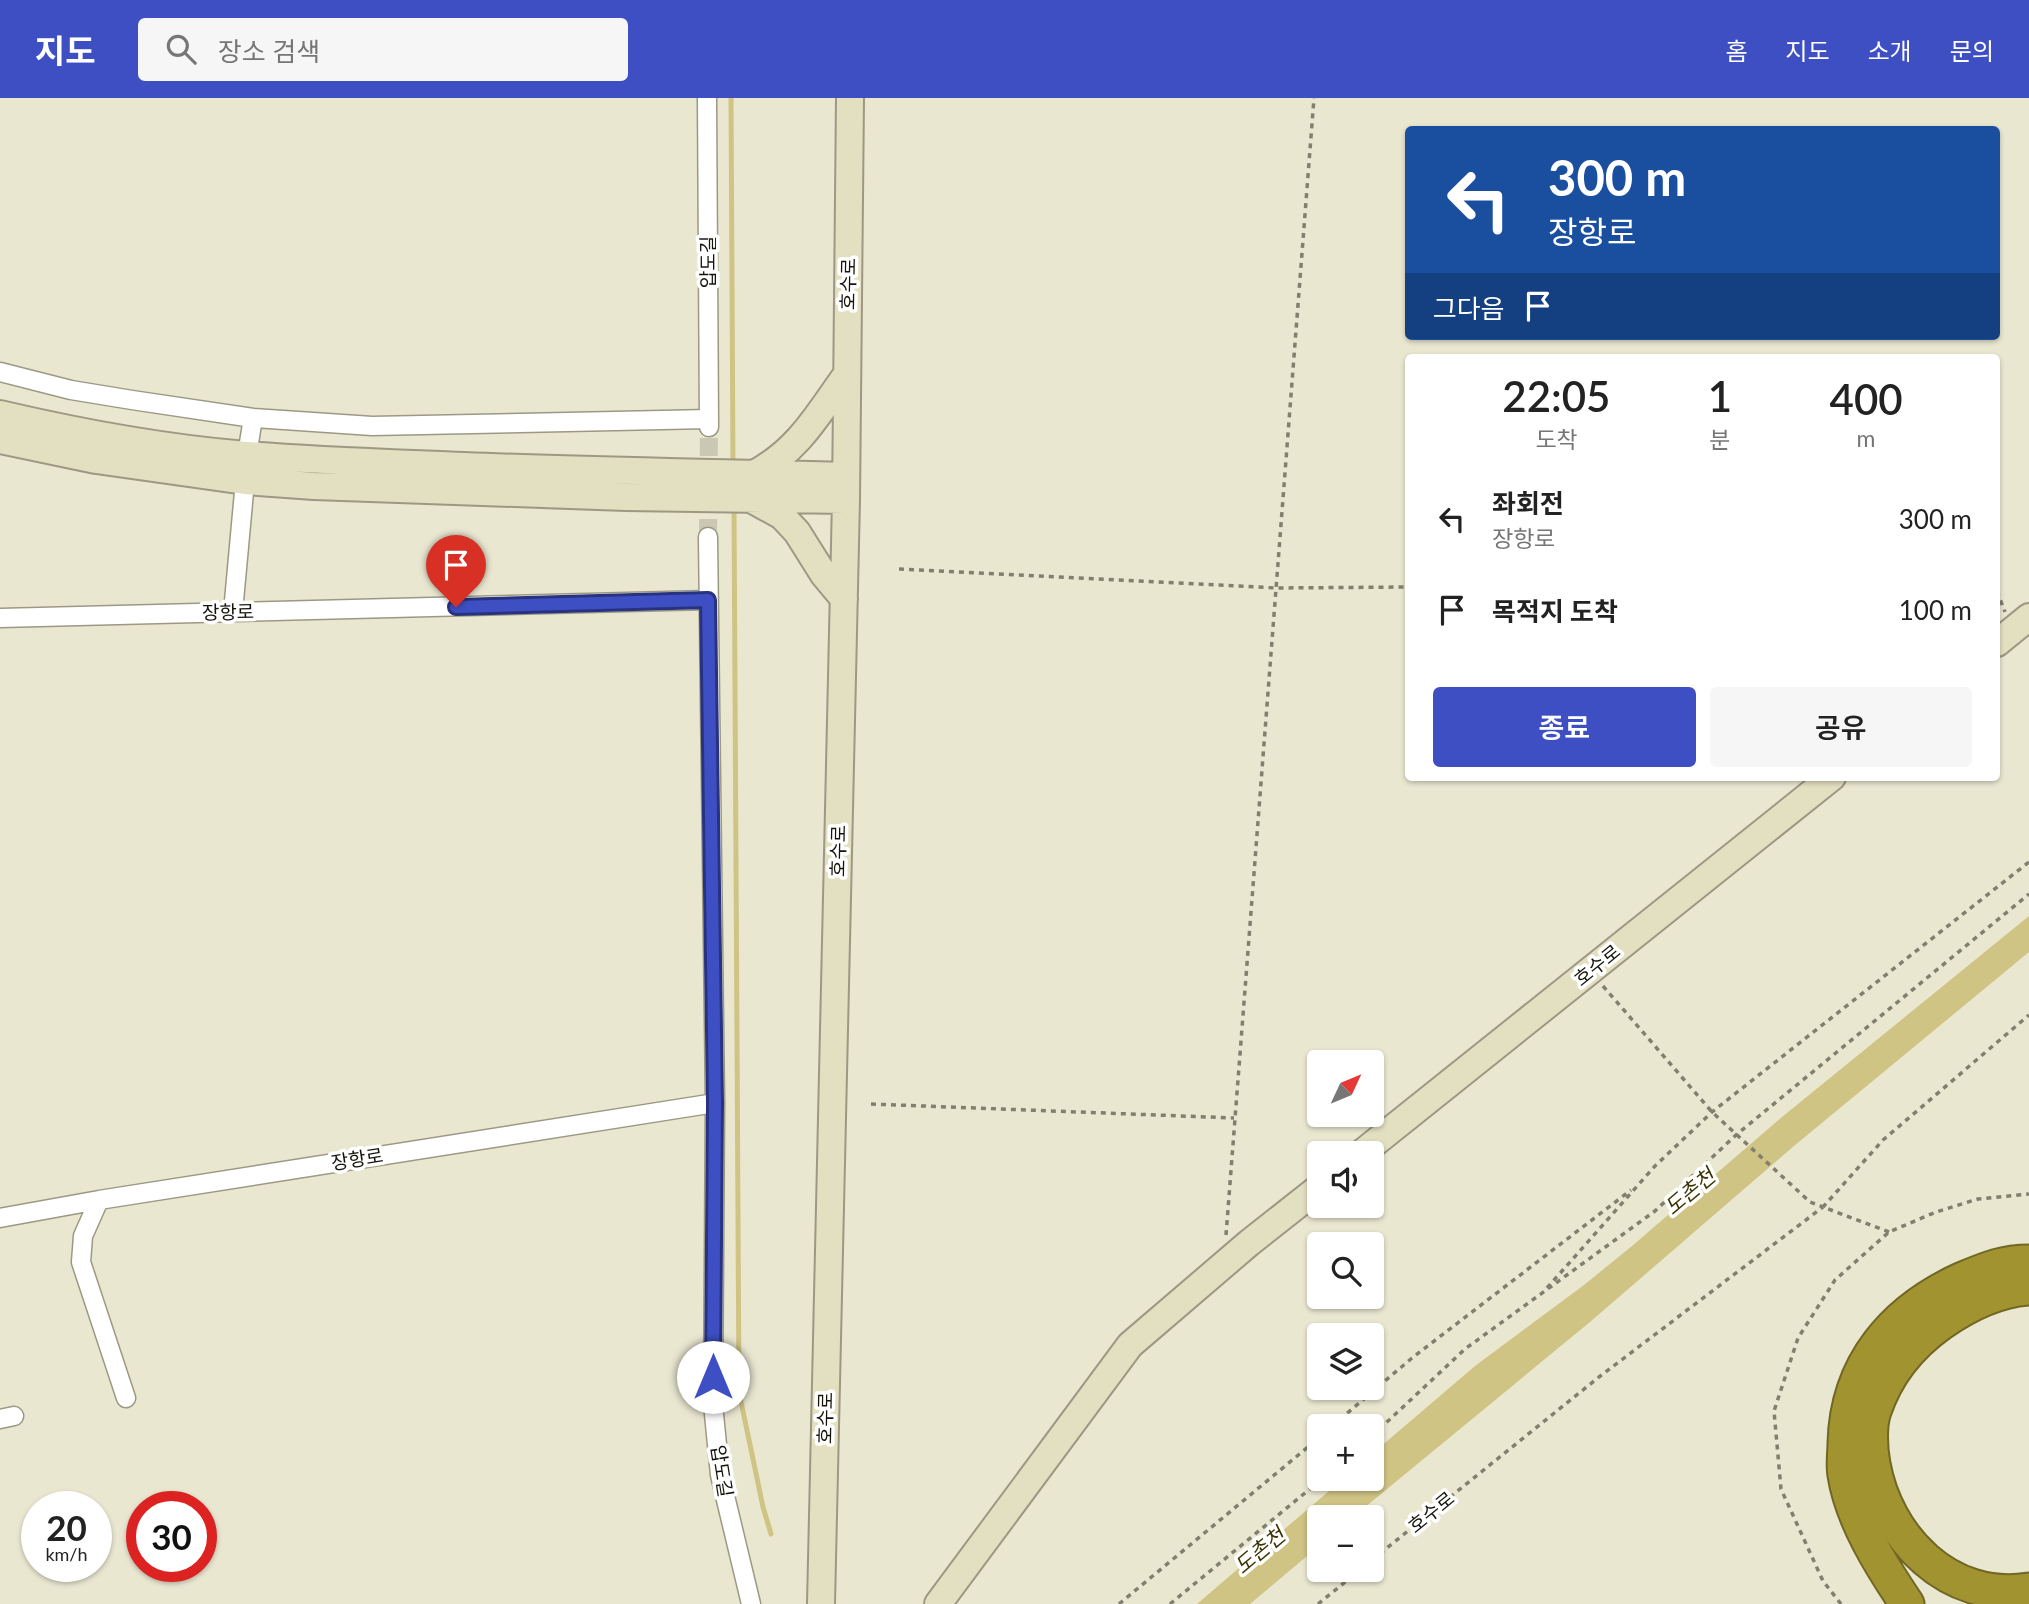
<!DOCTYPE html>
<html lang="ko">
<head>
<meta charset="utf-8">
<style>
  body { margin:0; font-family:Lato,"Noto Sans KR",sans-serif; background:#f6f6f6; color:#222; height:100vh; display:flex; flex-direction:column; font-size:26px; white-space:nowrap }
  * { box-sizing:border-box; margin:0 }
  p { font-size:23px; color:#767676 }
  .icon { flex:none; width:38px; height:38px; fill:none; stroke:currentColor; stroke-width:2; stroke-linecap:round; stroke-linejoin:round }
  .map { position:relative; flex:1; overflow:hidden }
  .drawer { position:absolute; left:1405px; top:256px; width:595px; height:427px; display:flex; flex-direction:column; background:#fff; border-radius:7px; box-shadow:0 2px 5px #0004 }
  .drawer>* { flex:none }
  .banner { position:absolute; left:1405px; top:28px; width:595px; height:214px; border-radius:7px; box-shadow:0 2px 5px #0004; background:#1a4fa0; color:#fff; overflow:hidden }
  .needle { width:46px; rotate:46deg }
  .fabs { position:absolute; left:1307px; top:952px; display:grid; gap:14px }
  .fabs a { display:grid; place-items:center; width:77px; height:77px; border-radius:7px; background:#fff; box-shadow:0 2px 5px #0004; font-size:35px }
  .speed { position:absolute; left:21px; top:1393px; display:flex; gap:14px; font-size:35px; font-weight:700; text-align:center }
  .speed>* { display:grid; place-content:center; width:91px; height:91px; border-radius:50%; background:#fff; box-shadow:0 2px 5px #0004; line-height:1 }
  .speed small { font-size:18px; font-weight:400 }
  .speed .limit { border:10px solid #d22; background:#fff; color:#111 }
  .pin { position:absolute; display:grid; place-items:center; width:60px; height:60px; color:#fff; margin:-72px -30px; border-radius:50% 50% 50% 0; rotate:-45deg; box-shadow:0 0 7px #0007 }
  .pin .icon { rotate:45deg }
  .me { position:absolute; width:77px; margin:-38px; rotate:0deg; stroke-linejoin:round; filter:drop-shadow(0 0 5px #0008) }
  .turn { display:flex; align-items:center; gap:24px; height:147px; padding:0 28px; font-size:32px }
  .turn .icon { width:91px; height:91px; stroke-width:2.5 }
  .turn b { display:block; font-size:49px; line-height:60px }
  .then { display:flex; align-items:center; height:66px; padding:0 28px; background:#0003; gap:14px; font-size:26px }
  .eta { display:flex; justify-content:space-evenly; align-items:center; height:119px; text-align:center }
  .eta b { font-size:42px; font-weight:600; line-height:49px }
  .button { display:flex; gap:14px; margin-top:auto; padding:14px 28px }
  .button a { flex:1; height:80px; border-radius:7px; background:#3e4fc3; color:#fff; font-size:28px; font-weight:600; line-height:80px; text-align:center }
  .button a+a { background:#f6f6f6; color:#222 }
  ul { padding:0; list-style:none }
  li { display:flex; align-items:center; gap:21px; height:91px; padding:0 28px }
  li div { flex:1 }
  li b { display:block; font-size:26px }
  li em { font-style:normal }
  header { display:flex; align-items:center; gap:42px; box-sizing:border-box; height:98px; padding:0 35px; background:#3e4fc3; color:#fff }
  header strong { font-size:33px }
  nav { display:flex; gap:38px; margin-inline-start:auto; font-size:24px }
  .search { width:490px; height:63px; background:#f6f6f6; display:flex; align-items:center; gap:18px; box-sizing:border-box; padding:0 24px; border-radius:7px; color:#767676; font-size:26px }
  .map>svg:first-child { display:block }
  .water { fill:#cfc484 }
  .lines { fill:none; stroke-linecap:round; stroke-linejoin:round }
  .stream { stroke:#cfc484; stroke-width:5 }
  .street-tunnel { stroke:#cac7b3; stroke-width:18; stroke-dasharray:18 9; stroke-linecap:butt }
  .street-casing { stroke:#9c9884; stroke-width:21 }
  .secondary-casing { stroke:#9c9884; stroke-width:30 }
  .highway-casing { stroke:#716724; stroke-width:37 }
  .path { stroke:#817f6f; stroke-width:3.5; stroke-dasharray:5 5; stroke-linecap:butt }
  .street { stroke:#fff; stroke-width:18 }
  .secondary { stroke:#e3dfc1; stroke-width:26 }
  .highway { stroke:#a29331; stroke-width:33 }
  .route-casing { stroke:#28337f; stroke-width:18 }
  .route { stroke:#3e4fc3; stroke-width:12 }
  .labels { text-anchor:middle; stroke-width:7; stroke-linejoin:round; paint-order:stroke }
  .street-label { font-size:19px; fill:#15140c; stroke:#fff }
  .water-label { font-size:21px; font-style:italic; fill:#3c3400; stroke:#fff }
</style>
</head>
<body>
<header>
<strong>지도</strong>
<div class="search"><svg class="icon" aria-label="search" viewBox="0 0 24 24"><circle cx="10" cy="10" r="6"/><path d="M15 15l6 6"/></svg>장소 검색</div>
<nav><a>홈</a><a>지도</a><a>소개</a><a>문의</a></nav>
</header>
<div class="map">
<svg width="2029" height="1506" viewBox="0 0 2029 1506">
  <rect width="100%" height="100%" fill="#eae7d1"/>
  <path class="water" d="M 2029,818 L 2029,854 L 1794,1048 L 1590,1224 L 1353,1419 L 1320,1419 L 1319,1448 L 1250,1506 L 1197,1506 L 1343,1381 L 1372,1381 L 1372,1356 L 1475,1268 L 1584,1187 L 1632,1148 L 1782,1019 Z"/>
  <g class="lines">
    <path class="stream" d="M 731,0 L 733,368
      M 734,409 L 739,1294 L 763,1409 L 771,1436"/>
    <path class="street-tunnel" d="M 708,439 L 709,329"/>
    <defs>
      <path id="street" d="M 707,0 L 709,329
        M 0,274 L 71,292 L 132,302 L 253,320 L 372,328 L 709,321
        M 247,357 L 253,320
        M 708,439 L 715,1005 L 713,1306 L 720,1377 L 751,1506
        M 233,514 L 245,383
        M 0,520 L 708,502
        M 99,1102 L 83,1138 L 81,1164 L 126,1300
        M 0,1120 L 99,1102 L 715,1005
        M 0,1321 L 14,1318"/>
      <path id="secondary" d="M 0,316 C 81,335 163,350 246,357 C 318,363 391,365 464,368 C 591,373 719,375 846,378
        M 0,342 L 96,362 L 245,383 L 314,388 L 626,399 L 846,402
        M 754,376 C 799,352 818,316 847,276
        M 753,402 L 782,418 L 797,434 L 824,477 L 844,501
        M 1997,545 L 2029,519
        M 1362,1055 L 1832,679
        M 821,1506 L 846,402 L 850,0
        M 938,1506 L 1130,1247 L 1249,1145 L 1320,1089"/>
      <path id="highway" d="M 2029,1190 C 1997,1192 1967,1207 1941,1225 C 1910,1247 1886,1277 1874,1313 C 1869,1328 1870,1350 1873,1366 C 1886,1440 1949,1505 2029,1492
        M 1907,1506 C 1882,1469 1852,1422 1845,1377 C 1843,1367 1845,1355 1845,1345 C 1847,1266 1894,1212 1963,1181 C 1987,1171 2003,1164 2029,1164"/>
    </defs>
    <use href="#street" class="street-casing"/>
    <use href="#secondary" class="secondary-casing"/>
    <use href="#highway" class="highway-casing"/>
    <path class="path" d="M 899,471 L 1276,490 L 1409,489
      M 1997,493 L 2005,514
      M 1603,888 L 1712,1014 L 1810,1104 L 1823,1109
      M 871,1006 L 1234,1020
      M 1889,1134 L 1823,1109 L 1883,1042 L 2029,917
      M 1226,1137 L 1314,0
      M 1547,1190 L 1655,1068 L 1712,1014 L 2029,764
      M 1332,1328 L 1412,1260 L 1631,1092
      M 1372,1338 L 1465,1251 L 1655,1113 L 1736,1037 L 2029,796
      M 1372,1462 L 1599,1279 L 1823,1109
      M 1119,1506 L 1320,1339
      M 1170,1506 L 1322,1381
      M 1318,1506 L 1360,1472
      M 1841,1506 L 1823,1483 L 1781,1391 L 1774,1313 L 1798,1240 L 1835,1182 L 1889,1134 L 1936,1114 L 1978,1101 L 2029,1096"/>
    <use href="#street" class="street"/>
    <use href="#secondary" class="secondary"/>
    <use href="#highway" class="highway"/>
  </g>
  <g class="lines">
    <defs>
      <path id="route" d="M 456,509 L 708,502 L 715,1005 L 713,1279"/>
    </defs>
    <use href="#route" class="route-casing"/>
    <use href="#route" class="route"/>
  </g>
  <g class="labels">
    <g class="street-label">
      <text transform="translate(708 164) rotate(-90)" y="7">압도길</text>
      <text transform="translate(848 186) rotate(-89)" y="7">호수로</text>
      <text transform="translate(228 514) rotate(-1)" y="7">장항로</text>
      <text transform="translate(838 753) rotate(-89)" y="7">호수로</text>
      <text transform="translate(1597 867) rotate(-39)" y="7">호수로</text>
      <text transform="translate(357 1061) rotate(-9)" y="7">장항로</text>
      <text transform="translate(825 1320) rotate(-89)" y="7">호수로</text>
      <text transform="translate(722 1373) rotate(81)" y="7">압도길</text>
      <text transform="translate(1431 1414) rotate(-39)" y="7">호수로</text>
    </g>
    <g class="water-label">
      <text transform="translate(1690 1094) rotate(-40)" y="7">도촌천</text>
      <text transform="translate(1260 1453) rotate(-40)" y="7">도촌천</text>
    </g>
  </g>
</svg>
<div class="fabs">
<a><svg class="needle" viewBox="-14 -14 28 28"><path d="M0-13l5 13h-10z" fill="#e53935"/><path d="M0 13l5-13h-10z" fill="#767676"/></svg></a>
<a><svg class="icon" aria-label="sound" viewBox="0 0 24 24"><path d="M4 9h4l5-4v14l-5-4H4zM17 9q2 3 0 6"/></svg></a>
<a><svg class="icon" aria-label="search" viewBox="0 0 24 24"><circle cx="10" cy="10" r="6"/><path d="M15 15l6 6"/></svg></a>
<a><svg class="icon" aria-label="layers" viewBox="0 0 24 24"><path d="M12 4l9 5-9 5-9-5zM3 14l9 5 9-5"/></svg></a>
<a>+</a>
<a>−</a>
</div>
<div class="speed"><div>20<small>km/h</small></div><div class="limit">30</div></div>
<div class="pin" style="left:456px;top:509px;background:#d93025"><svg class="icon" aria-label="arrive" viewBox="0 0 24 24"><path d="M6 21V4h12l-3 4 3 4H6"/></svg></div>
<svg class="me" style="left:713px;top:1279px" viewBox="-20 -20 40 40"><circle r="19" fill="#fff"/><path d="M0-13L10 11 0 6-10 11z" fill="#3e4fc3"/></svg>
<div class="banner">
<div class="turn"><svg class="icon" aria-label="left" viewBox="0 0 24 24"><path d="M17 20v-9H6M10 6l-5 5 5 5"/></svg><div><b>300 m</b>장항로</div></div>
<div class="then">그다음<svg class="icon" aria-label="arrive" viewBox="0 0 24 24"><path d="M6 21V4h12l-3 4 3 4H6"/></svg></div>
</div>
<section class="drawer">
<div class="eta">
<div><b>22:05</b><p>도착</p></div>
<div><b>1</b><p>분</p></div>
<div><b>400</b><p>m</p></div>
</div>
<ul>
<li><svg class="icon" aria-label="left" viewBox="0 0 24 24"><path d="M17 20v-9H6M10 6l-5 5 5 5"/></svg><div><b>좌회전</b><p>장항로</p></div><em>300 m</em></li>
<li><svg class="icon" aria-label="arrive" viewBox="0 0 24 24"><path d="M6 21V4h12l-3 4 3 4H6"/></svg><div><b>목적지 도착</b></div><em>100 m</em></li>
</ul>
<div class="button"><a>종료</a><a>공유</a></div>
</section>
</div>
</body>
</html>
